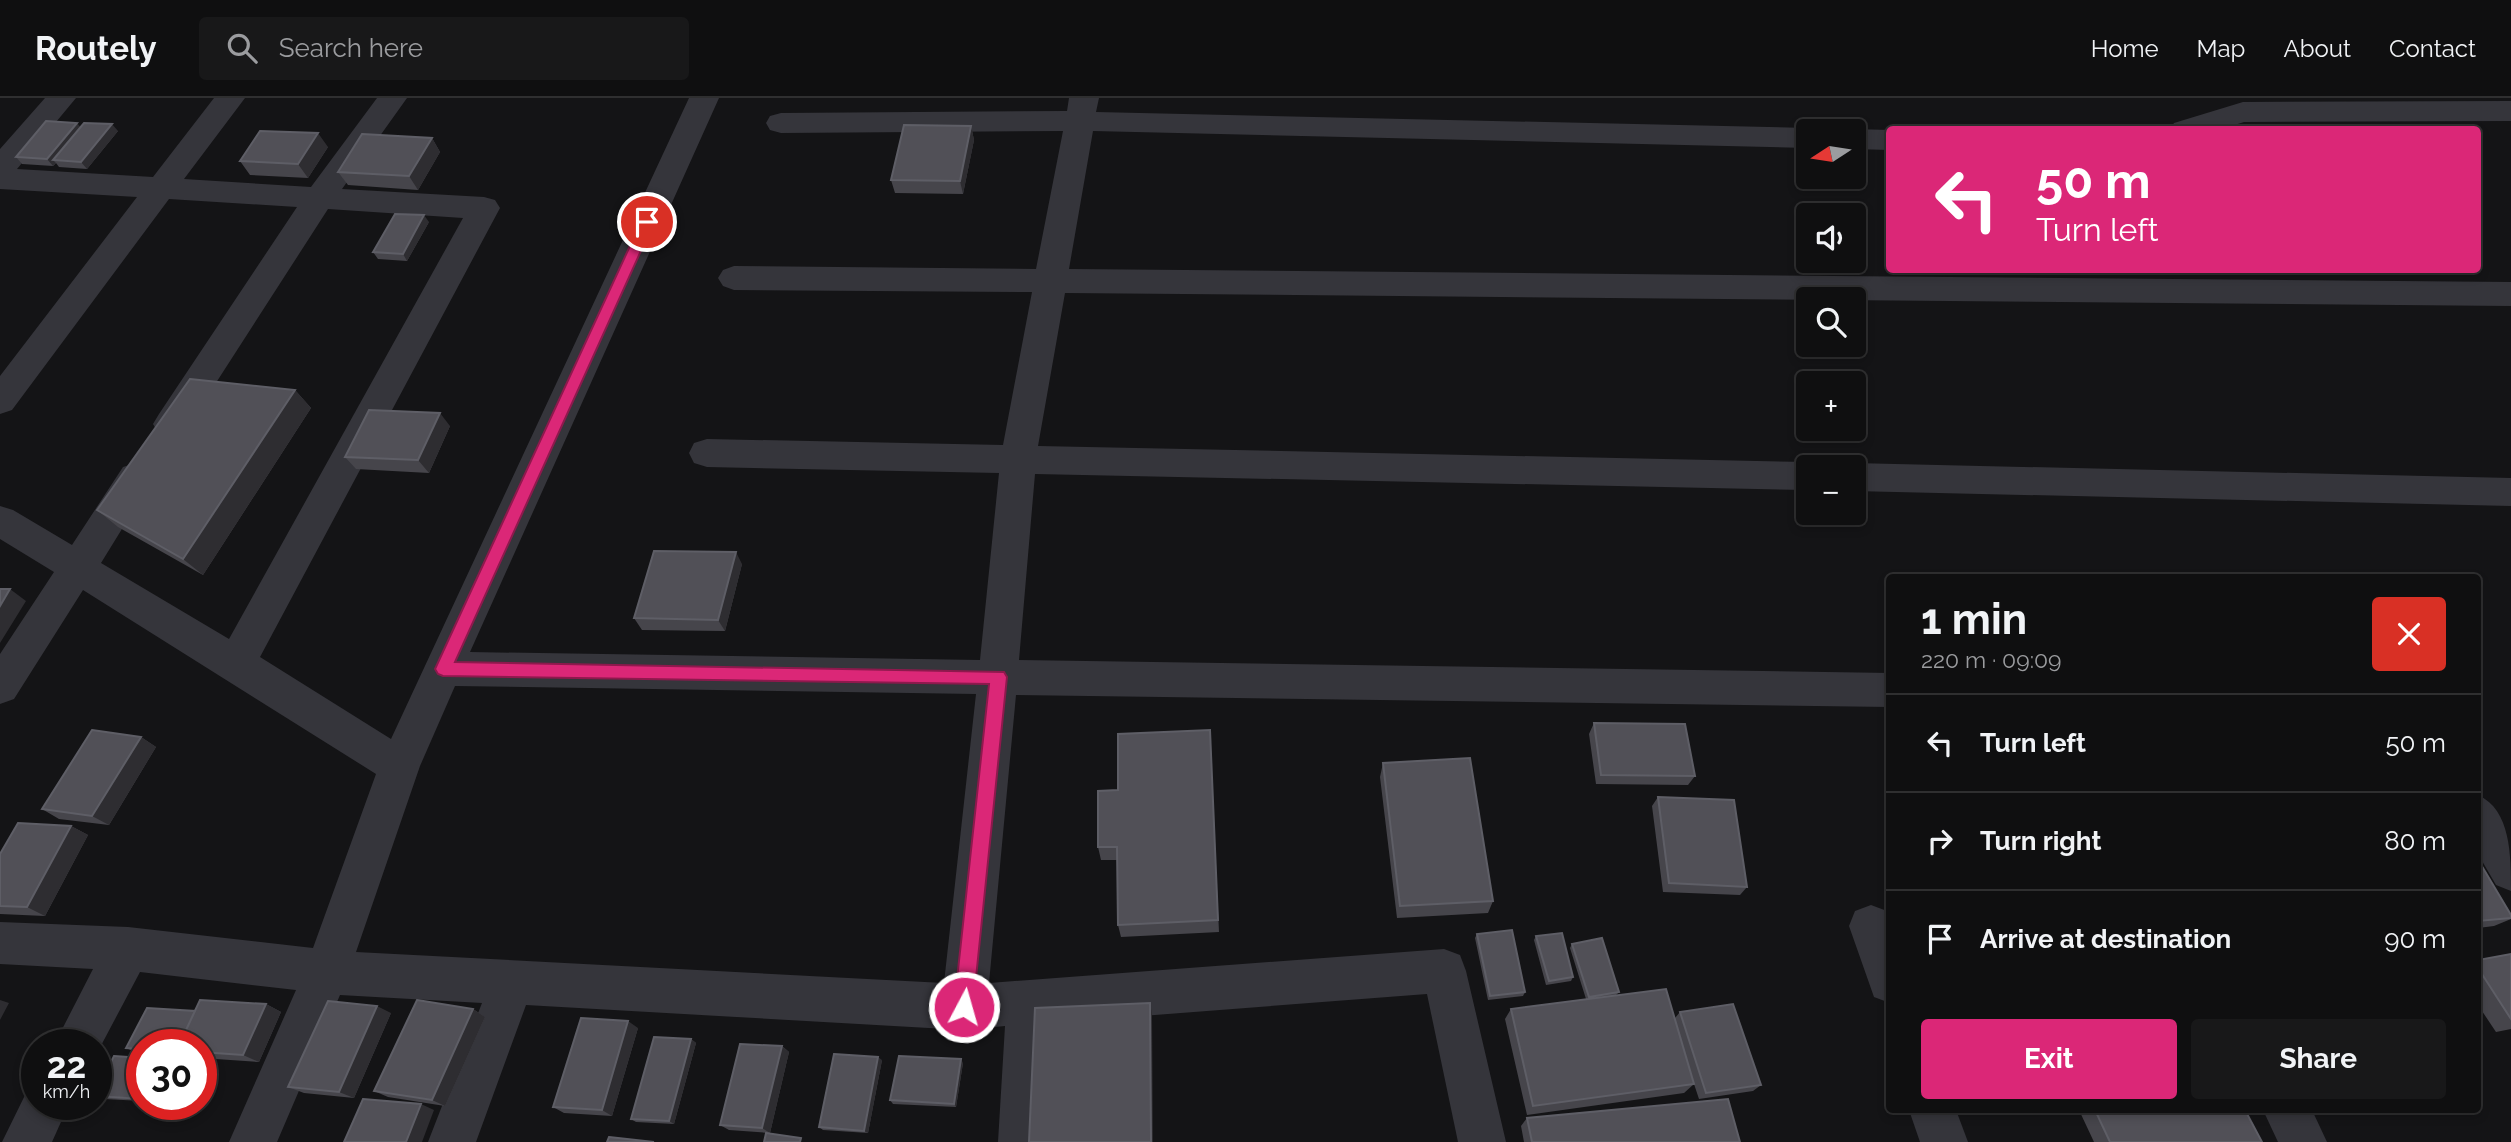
<!DOCTYPE html>
<html lang="en">
<head>
<meta charset="utf-8">
<style>
  body { margin:0; font-family:Raleway,sans-serif; background:#181819; color:#f1f3f6; height:100vh; display:flex; flex-direction:column; font-size:26px; white-space:nowrap }
  * { box-sizing:border-box; margin:0 }
  p { font-size:23px; color:#9b9c9f }
  .icon { flex:none; width:38px; height:38px; fill:none; stroke:currentColor; stroke-width:2; stroke-linecap:round; stroke-linejoin:round }
  .map { position:relative; flex:1; overflow:hidden }
  .panel { position:absolute; left:1886px; top:476px; width:595px; height:539px; display:flex; flex-direction:column; background:#0f0f10; border-radius:7px; box-shadow:0 4px 10px #0003,0 0 0 2px #2f2f30 }
  .panel>* { flex:none }
  .guide { position:absolute; left:1886px; top:28px; width:595px; height:147px; border-radius:7px; box-shadow:0 4px 10px #0003,0 0 0 2px #2f2f30; background:#db2777; color:#fff; overflow:hidden }
  .needle { width:46px; rotate:258deg }
  .fabs { position:absolute; left:1796px; top:21px; display:grid; gap:14px }
  .fabs a { display:grid; place-items:center; width:70px; height:70px; border-radius:7px; background:#0f0f10; box-shadow:0 4px 10px #0003,0 0 0 2px #2f2f30; font-size:35px }
  .speed { position:absolute; left:21px; top:931px; display:flex; gap:14px; font-size:35px; font-weight:700; text-align:center }
  .speed>* { display:grid; place-content:center; width:91px; height:91px; border-radius:50%; background:#0f0f10; box-shadow:0 4px 10px #0003,0 0 0 2px #2f2f30; line-height:1 }
  .speed small { font-size:18px; font-weight:400 }
  .speed .limit { border:10px solid #d22; background:#fff; color:#111 }
  .pin { position:absolute; display:grid; place-items:center; width:60px; height:60px; color:#fff; margin:-30px; border:4px solid #fff; border-radius:50%; box-shadow:0 2px 7px #0007 }
  .me { position:absolute; width:77px; margin:-38px; rotate:6deg; stroke-linejoin:round; filter:drop-shadow(0 0 5px #0008) }
  .turn { display:flex; align-items:center; gap:24px; height:147px; padding:0 35px; font-size:32px }
  .turn .icon { width:91px; height:91px; stroke-width:2.5 }
  .turn b { display:block; font-size:49px; line-height:60px }
  .round { display:grid; place-items:center; flex:none; width:74px; height:74px; border-radius:7px; background:#181819 }
  .overview { display:flex; align-items:center; justify-content:space-between; height:119px; padding:0 35px }
  h1 { font-size:42px; font-weight:700; line-height:52px }
  .button { display:flex; gap:14px; margin-top:auto; padding:14px 35px }
  .button a { flex:1; height:80px; border-radius:7px; background:#db2777; color:#fff; font-size:28px; font-weight:700; line-height:80px; text-align:center }
  .button a+a { background:#181819; color:#f1f3f6 }
  ul { padding:0; list-style:none }
  li { display:flex; align-items:center; gap:21px; height:98px; padding:0 35px; border-top:2px solid #2f2f30 }
  li div { flex:1 }
  li b { display:block; font-size:26px }
  li em { font-style:normal }
  header { display:flex; align-items:center; gap:42px; box-sizing:border-box; height:98px; padding:0 35px; background:#0f0f10; border-bottom:2px solid #2f2f30 }
  header strong { font-size:33px }
  nav { display:flex; gap:38px; margin-inline-start:auto; font-size:24px }
  .search { width:490px; height:63px; background:#181819; display:flex; align-items:center; gap:18px; box-sizing:border-box; padding:0 24px; border-radius:7px; color:#9b9c9f; font-size:26px }
  .map>svg:first-child { display:block }
  .lines { fill:none; stroke-linecap:round; stroke-linejoin:round }
  .minor { fill:#35353b; fill-rule:evenodd }
  .wall { fill:#46454b }
  .shaded-wall { fill:#2e2d31 }
  .building { fill:#515057; stroke:#5e5e66; stroke-width:2 }
  .route { fill:#db2777; stroke:#8e194d; stroke-width:2 }
</style>
</head>
<body>
<header>
<strong>Routely</strong>
<div class="search"><svg class="icon" aria-label="search" viewBox="0 0 24 24"><circle cx="10" cy="10" r="6"/><path d="M15 15l6 6"/></svg>Search here</div>
<nav><a>Home</a><a>Map</a><a>About</a><a>Contact</a></nav>
</header>
<div class="map">
<svg width="2511" height="1044" viewBox="0 0 2511 1044">
  <rect width="100%" height="100%" fill="#141416"/>
  <g class="lines">
    <path class="minor" d="M 45,0 L 76,0 L 17,71 L 153,79 L 214,0 L 245,0 L 184,81 L 311,89 L 377,0 L 407,0 L 342,91 L 484,99 L 495,102 L 500,110 L 260,559 L 391,641 L 689,0 L 719,0 L 470,554 L 980,562 L 999,375 L 707,369 L 694,365 L 689,355 L 694,345 L 707,341 L 1003,347 L 1032,194 L 734,192 L 723,188 L 718,180 L 723,172 L 734,168 L 1036,171 L 1063,33 L 781,35 L 770,32 L 766,25 L 770,18 L 781,15 L 1067,13 L 1069,0 L 1099,0 L 1096,14 L 1808,30 L 1819,33 L 1808,33 L 1808,50 L 1093,33 L 1069,171 L 2511,184 L 2511,208 L 1065,195 L 1038,348 L 1808,364 L 1821,369 L 1808,369 L 1808,392 L 1035,376 L 1019,562 L 1890,575 L 1890,609 L 1016,597 L 989,885 L 1444,851 L 1460,857 L 1466,873 L 1506,1044 L 1458,1044 L 1427,896 L 1051,925 L 1046,1044 L 998,1044 L 1005,928 L 964,932 L 526,907 L 476,1044 L 428,1044 L 482,905 L 340,897 L 277,1044 L 229,1044 L 296,892 L 140,874 L 96,957 L 96,947 L 54,947 L 93,871 L 0,866 L 0,824 L 128,829 L 313,850 L 376,676 L 83,492 L 14,601 L 0,606 L 0,556 L 54,474 L 0,441 L 0,408 L 13,412 L 72,447 L 123,369 L 136,365 L 149,369 L 154,379 L 101,465 L 229,541 L 463,120 L 328,111 L 183,336 L 171,340 L 159,336 L 153,326 L 159,316 L 297,109 L 169,101 L 12,312 L 0,316 L 0,278 L 137,99 L 0,91 L 0,51 ZM 455,588 L 976,596 L 944,885 L 356,854 L 420,668 Z
      M 2511,3 L 2511,23 L 2244,24 L 2219,32 L 2170,32 L 2174,25 L 2243,4 Z
      M 1853,31 L 1890,32 L 1890,52 L 1853,51 L 1853,33 L 1845,33 Z
      M 1853,365 L 2511,380 L 2511,408 L 1853,393 L 1853,369 L 1840,369 Z
      M 2478,697 C 2511,712 2511,757 2511,793 L 2496,787 L 2478,756 Z
      M 1871,807 L 1887,813 L 1890,821 L 1890,905 L 1874,899 L 1849,828 L 1855,813 Z
      M 37,986 L 37,1006 L 69,1006 L 52,1044 L 2,1044 L 29,989 Z
      M 1909,1012 L 1956,1012 L 1968,1044 L 1920,1044 Z
      M 2263,1012 L 2312,1012 L 2327,1044 L 2278,1044 Z"/>
  </g>
  <path class="wall" d="M 971,28 L 974,42 L 963,96 L 895,95 L 891,82 Z
    M 80,29 L 118,33 L 87,71 L 59,69 L 56,65 L 53,68 L 22,66 L 16,59 Z
    M 432,40 L 440,54 L 418,92 L 348,87 L 338,74 Z
    M 328,49 L 308,80 L 250,77 L 240,63 Z
    M 429,124 L 407,163 L 378,161 L 373,154 Z
    M 295,292 L 311,310 L 203,477 L 118,429 L 97,412 Z
    M 450,328 L 429,375 L 356,371 L 345,359 Z
    M 742,466 L 725,533 L 642,532 L 634,520 Z
    M 1594,625 L 1695,678 L 1688,687 L 1596,686 L 1589,636 Z
    M 1210,632 L 1219,834 L 1121,839 L 1118,827 L 1117,762 L 1101,762 L 1098,749 L 1118,692 Z
    M 141,639 L 156,649 L 109,727 L 59,721 L 42,711 Z
    M 1383,665 L 1493,803 L 1488,815 L 1397,820 L 1380,679 Z
    M 1658,699 L 1747,789 L 1740,797 L 1663,794 L 1652,708 Z
    M 71,728 L 88,737 L 45,818 L 0,816 L 0,756 Z
    M 2478,765 L 2511,817 L 2511,821 L 2494,828 L 2478,830 Z
    M 1477,836 L 1525,894 L 1523,898 L 1488,902 L 1475,840 Z
    M 1536,838 L 1573,879 L 1571,883 L 1546,887 L 1534,842 Z
    M 1572,846 L 1619,894 L 1616,897 L 1675,920 L 1680,914 L 1761,987 L 1753,993 L 1699,1001 L 1694,986 L 1684,995 L 1527,1017 L 1505,921 L 1511,911 L 1586,901 L 1570,850 Z
    M 2511,856 L 2511,931 L 2496,934 L 2478,907 L 2478,862 Z
    M 266,906 L 281,914 L 259,964 L 201,960 L 201,947 L 142,947 L 142,954 L 135,954 L 126,950 L 195,913 Z
    M 473,911 L 485,919 L 445,1008 L 388,999 L 374,993 Z
    M 391,915 L 354,1000 L 304,995 L 288,989 Z
    M 638,930 L 612,1018 L 564,1015 L 553,1009 Z
    M 691,941 L 696,945 L 674,1026 L 636,1024 L 631,1021 Z
    M 782,948 L 789,954 L 770,1035 L 729,1032 L 720,1027 Z
    M 142,960 L 142,1003 L 104,1001 L 96,998 Z
    M 882,962 L 868,1035 L 823,1032 L 819,1029 Z
    M 963,965 L 956,1009 L 893,1006 L 890,1002 Z
    M 2079,1012 L 2245,1012 L 2262,1044 L 2094,1044 Z
    M 1527,1020 L 1740,1044 L 1524,1044 L 1521,1028 Z"/>
  <path class="shaded-wall" d="M 77,25 L 83,32 L 53,62 L 56,65 L 53,68 L 47,61 Z
    M 112,26 L 118,33 L 87,71 L 81,64 Z
    M 971,28 L 974,42 L 963,96 L 960,83 Z
    M 318,35 L 328,49 L 308,80 L 298,66 Z
    M 432,40 L 440,54 L 418,92 L 409,78 Z
    M 424,117 L 429,124 L 407,163 L 403,156 Z
    M 295,292 L 311,310 L 203,477 L 183,461 Z
    M 440,315 L 450,328 L 429,375 L 418,362 Z
    M 736,454 L 742,466 L 725,533 L 718,522 Z
    M 10,491 L 26,503 L 0,545 L 0,508 Z
    M 141,639 L 156,649 L 109,727 L 92,718 Z
    M 71,728 L 88,737 L 45,818 L 27,809 Z
    M 0,902 L 9,905 L 0,922 Z
    M 1150,905 L 1152,915 L 1153,1044 L 1151,1044 Z
    M 266,906 L 281,914 L 259,964 L 243,957 Z
    M 377,908 L 391,915 L 354,1000 L 339,994 Z
    M 473,911 L 485,919 L 445,1008 L 432,1002 Z
    M 628,923 L 638,930 L 612,1018 L 602,1012 Z
    M 691,941 L 696,945 L 674,1026 L 669,1023 Z
    M 782,948 L 789,954 L 770,1035 L 762,1030 Z
    M 878,959 L 882,962 L 868,1035 L 864,1033 Z
    M 961,961 L 963,965 L 956,1009 L 954,1006 Z
    M 421,1006 L 434,1012 L 422,1044 L 406,1044 Z"/>
  <path class="building" d="M 46,23 L 77,25 L 47,61 L 16,59 Z
    M 84,25 L 112,26 L 81,64 L 53,62 Z
    M 904,27 L 971,28 L 960,83 L 891,82 Z
    M 260,33 L 318,35 L 298,66 L 240,63 Z
    M 362,36 L 432,40 L 409,78 L 338,74 Z
    M 395,116 L 424,117 L 403,156 L 373,154 Z
    M 190,281 L 295,292 L 183,461 L 97,412 Z
    M 369,312 L 440,315 L 418,362 L 345,359 Z
    M 654,453 L 736,454 L 718,522 L 634,520 Z
    M 0,491 L 10,491 L 0,508 Z
    M 1594,625 L 1685,626 L 1695,678 L 1601,677 Z
    M 92,632 L 141,639 L 92,718 L 42,711 Z
    M 1210,632 L 1218,822 L 1118,827 L 1117,749 L 1098,749 L 1098,693 L 1118,692 L 1118,636 Z
    M 1470,660 L 1493,803 L 1400,808 L 1383,665 Z
    M 1658,699 L 1734,702 L 1747,789 L 1669,785 Z
    M 18,725 L 71,728 L 27,809 L 0,808 L 0,756 Z
    M 2478,765 L 2480,765 L 2511,817 L 2511,820 L 2478,823 Z
    M 1512,832 L 1525,894 L 1490,898 L 1477,836 Z
    M 1562,835 L 1573,879 L 1549,883 L 1536,838 Z
    M 1602,840 L 1619,894 L 1589,899 L 1572,846 Z
    M 2511,856 L 2511,921 L 2478,870 L 2478,862 Z
    M 1666,891 L 1694,986 L 1533,1008 L 1511,911 Z
    M 200,902 L 266,906 L 243,957 L 201,954 L 201,947 L 179,947 Z
    M 417,902 L 473,911 L 432,1002 L 374,993 Z
    M 328,903 L 377,908 L 339,994 L 288,989 Z
    M 1150,905 L 1151,1044 L 1029,1044 L 1035,910 Z
    M 1733,906 L 1761,987 L 1706,995 L 1680,914 Z
    M 147,910 L 195,913 L 179,947 L 142,947 L 142,951 L 126,950 Z
    M 581,920 L 628,923 L 602,1012 L 553,1009 Z
    M 654,939 L 691,941 L 669,1023 L 631,1021 Z
    M 740,946 L 782,948 L 762,1030 L 720,1027 Z
    M 834,956 L 878,959 L 864,1033 L 819,1029 Z
    M 114,958 L 142,960 L 142,1001 L 96,998 L 96,994 Z
    M 899,958 L 961,961 L 954,1006 L 890,1002 Z
    M 363,1001 L 421,1006 L 406,1044 L 344,1044 Z
    M 1728,1001 L 1740,1044 L 1532,1044 L 1527,1020 Z
    M 2095,1012 L 2245,1012 L 2262,1044 L 2110,1044 Z
    M 766,1035 L 801,1040 L 800,1044 L 764,1044 Z
    M 609,1039 L 654,1044 L 607,1044 Z"/>
  <path class="route" d="M 647,120 L 654,124 L 455,564 L 1004,574 L 1007,579 L 973,909 L 970,916 L 964,918 L 957,916 L 954,909 L 989,586 L 443,578 L 438,576 L 435,571 L 641,124 Z"/>
</svg>
<div class="fabs">
<a><svg class="needle" viewBox="-14 -14 28 28"><path d="M0-13l5 13h-10z" fill="#e53935"/><path d="M0 13l5-13h-10z" fill="#9b9c9f"/></svg></a>
<a><svg class="icon" aria-label="sound" viewBox="0 0 24 24"><path d="M4 9h4l5-4v14l-5-4H4zM17 9q2 3 0 6"/></svg></a>
<a><svg class="icon" aria-label="search" viewBox="0 0 24 24"><circle cx="10" cy="10" r="6"/><path d="M15 15l6 6"/></svg></a>
<a>+</a>
<a>−</a>
</div>
<div class="speed"><div>22<small>km/h</small></div><div class="limit">30</div></div>
<div class="pin" style="left:647px;top:124px;background:#d93025"><svg class="icon" aria-label="arrive" viewBox="0 0 24 24"><path d="M6 21V4h12l-3 4 3 4H6"/></svg></div>
<svg class="me" style="left:964px;top:909px" viewBox="-20 -20 40 40"><circle r="17" fill="#db2777" stroke="#fff" stroke-width="3"/><path d="M0-11L8 9 0 5-8 9z" fill="#fff"/></svg>
<div class="guide">
<div class="turn"><svg class="icon" aria-label="left" viewBox="0 0 24 24"><path d="M17 20v-9H6M10 6l-5 5 5 5"/></svg><div><b>50 m</b>Turn left</div></div>
</div>
<section class="panel">
<div class="overview"><div><h1>1 min</h1><p>220 m · 09:09</p></div><a class="round" style="background:#d93025;color:#fff"><svg class="icon" aria-label="close" viewBox="0 0 24 24"><path d="M6 6l12 12M18 6L6 18"/></svg></a></div>
<ul>
<li><svg class="icon" aria-label="left" viewBox="0 0 24 24"><path d="M17 20v-9H6M10 6l-5 5 5 5"/></svg><div><b>Turn left</b></div><em>50 m</em></li>
<li><svg class="icon" aria-label="right" viewBox="0 0 24 24"><path d="M7 20v-9h11M14 6l5 5-5 5"/></svg><div><b>Turn right</b></div><em>80 m</em></li>
<li><svg class="icon" aria-label="arrive" viewBox="0 0 24 24"><path d="M6 21V4h12l-3 4 3 4H6"/></svg><div><b>Arrive at destination</b></div><em>90 m</em></li>
</ul>
<div class="button"><a>Exit</a><a>Share</a></div>
</section>
</div>
</body>
</html>
